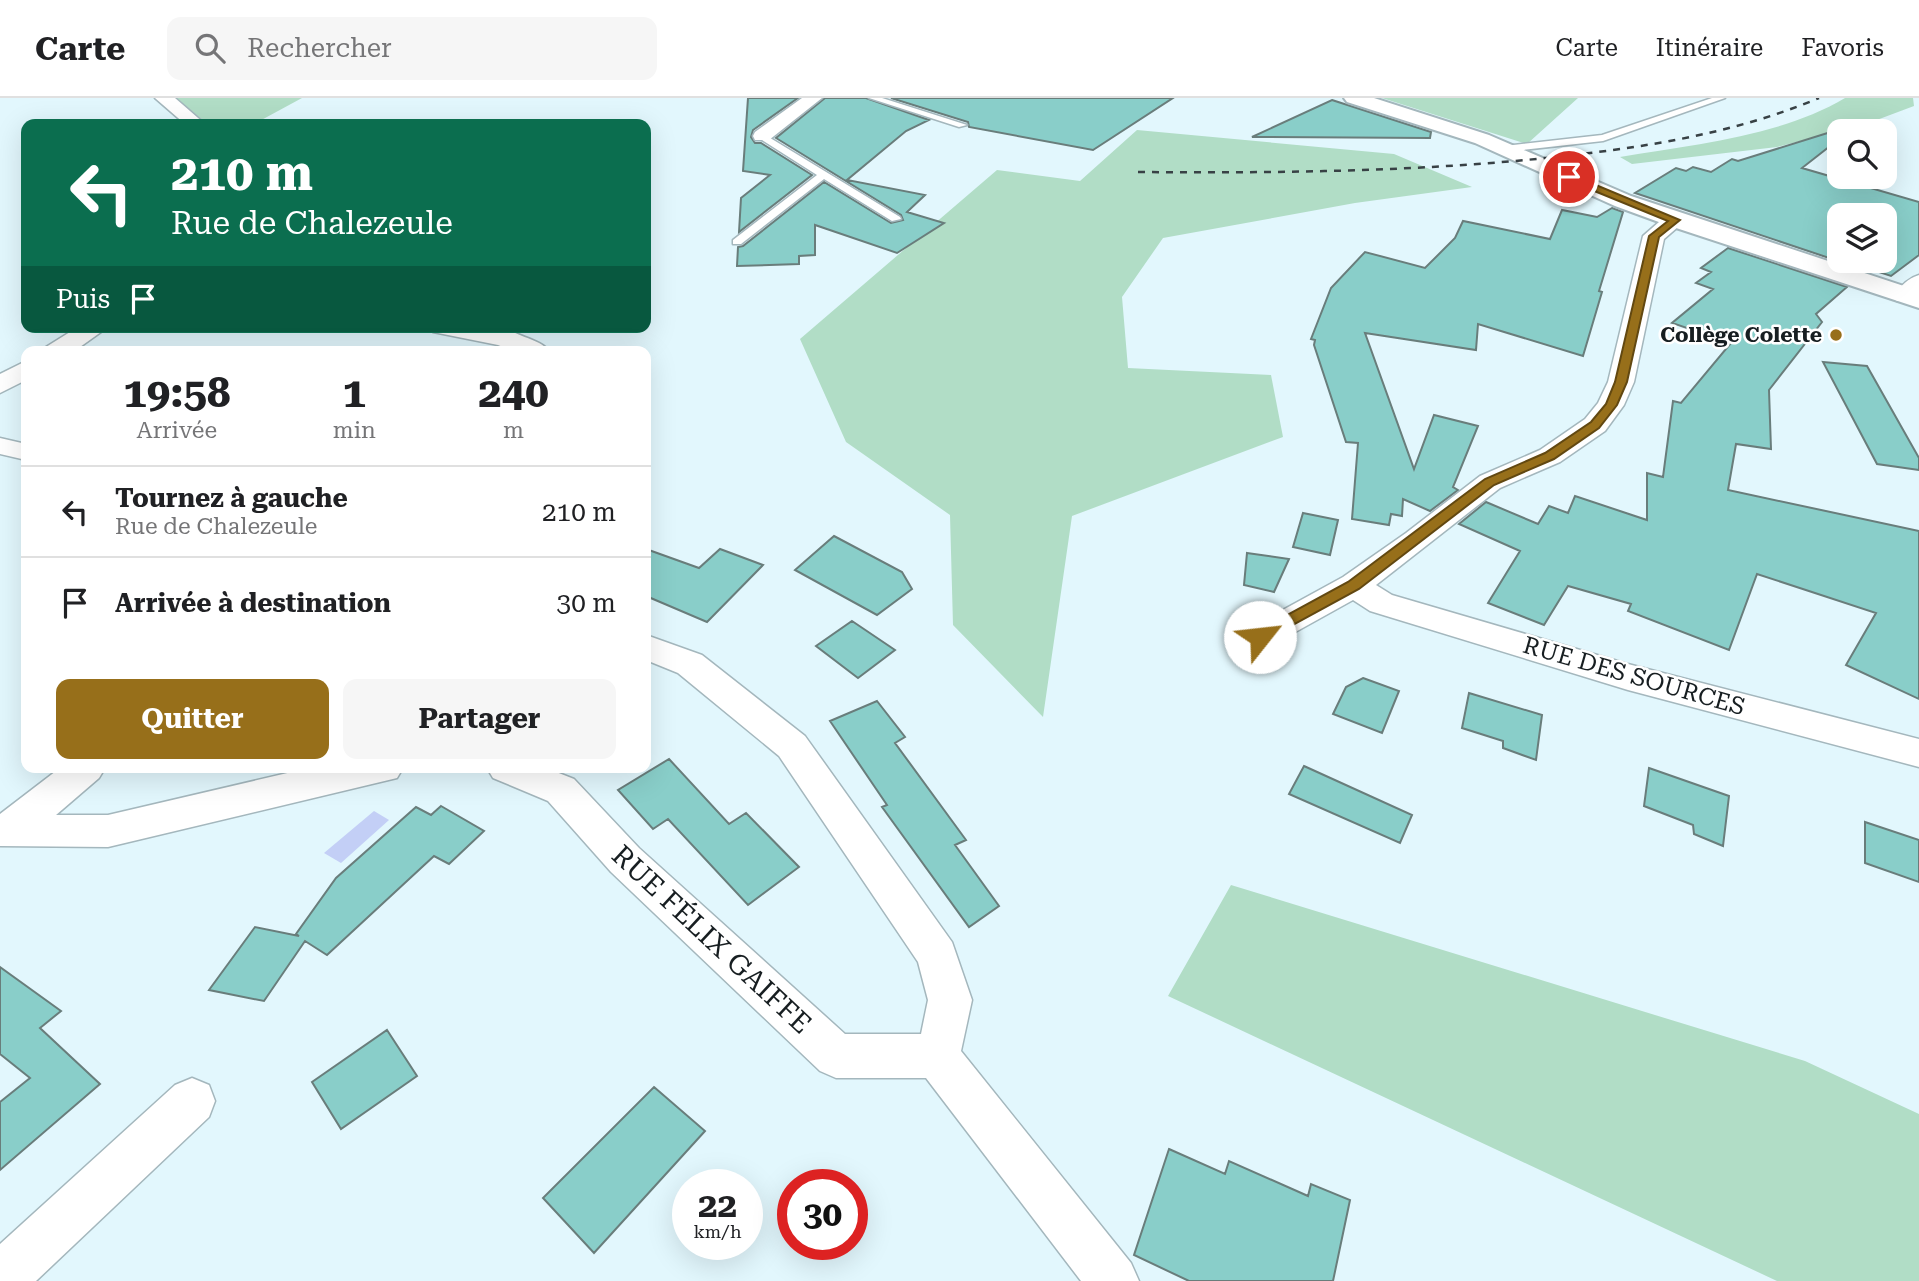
<!DOCTYPE html>
<html lang="fr">
<head>
<meta charset="utf-8">
<style>
  body { margin:0; font-family:"Roboto Serif",serif; background:#f6f6f6; color:#202124; height:100vh; display:flex; flex-direction:column; font-size:26px; white-space:nowrap }
  * { box-sizing:border-box; margin:0 }
  p { font-size:23px; color:#757577 }
  .icon { flex:none; width:38px; height:38px; fill:none; stroke:currentColor; stroke-width:2; stroke-linecap:round; stroke-linejoin:round }
  .map { position:relative; flex:1; overflow:hidden }
  .panel { position:absolute; left:21px; top:248px; width:630px; height:427px; display:flex; flex-direction:column; background:#fff; border-radius:14px; box-shadow:0 7px 28px #0002 }
  .panel>* { flex:none }
  .hud { position:absolute; left:21px; top:21px; width:630px; height:214px; border-radius:14px; box-shadow:0 7px 28px #0002; background:#0b6e4f; color:#fff; overflow:hidden }
  .tools { position:absolute; left:1827px; top:21px; display:grid; gap:14px }
  .tools a { display:grid; place-items:center; width:70px; height:70px; border-radius:14px; background:#fff; box-shadow:0 7px 28px #0002; font-size:35px }
  .speed { position:absolute; left:672px; top:1071px; display:flex; gap:14px; font-size:35px; font-weight:700; text-align:center }
  .speed>* { display:grid; place-content:center; width:91px; height:91px; border-radius:50%; background:#fff; box-shadow:0 7px 28px #0002; line-height:1 }
  .speed small { font-size:18px; font-weight:400 }
  .speed .limit { border:10px solid #d22; background:#fff; color:#111 }
  .pin { position:absolute; display:grid; place-items:center; width:60px; height:60px; color:#fff; margin:-30px; border:4px solid #fff; border-radius:50%; box-shadow:0 2px 7px #0007 }
  .me { position:absolute; width:77px; margin:-38px; rotate:61deg; stroke-linejoin:round; filter:drop-shadow(0 0 5px #0008) }
  .turn { display:flex; align-items:center; gap:24px; height:147px; padding:0 35px; font-size:32px }
  .turn .icon { width:91px; height:91px; stroke-width:2.5 }
  .turn b { display:block; font-size:49px; line-height:60px }
  .then { display:flex; align-items:center; height:66px; padding:0 35px; background:#0003; gap:14px; font-size:26px }
  .eta { display:flex; justify-content:space-evenly; align-items:center; height:119px; text-align:center }
  .eta b { font-size:42px; font-weight:700; line-height:49px }
  .action { display:flex; gap:14px; margin-top:auto; padding:14px 35px }
  .action a { flex:1; height:80px; border-radius:14px; background:#976f1a; color:#fff; font-size:28px; font-weight:700; line-height:80px; text-align:center }
  .action a+a { background:#f6f6f6; color:#202124 }
  ul { padding:0; list-style:none }
  li { display:flex; align-items:center; gap:21px; height:91px; padding:0 35px; border-top:2px solid #e0e0e0 }
  li div { flex:1 }
  li b { display:block; font-size:26px }
  li em { font-style:normal }
  header { display:flex; align-items:center; gap:42px; box-sizing:border-box; height:98px; padding:0 35px; background:#fff; border-bottom:2px solid #e0e0e0 }
  header strong { font-size:33px }
  nav { display:flex; gap:38px; margin-inline-start:auto; font-size:24px }
  .search { width:490px; height:63px; background:#f6f6f6; display:flex; align-items:center; gap:18px; box-sizing:border-box; padding:0 24px; border-radius:14px; color:#757577; font-size:26px }
  .map>svg:first-child { display:block }
  .green { fill:#b1ddc6 }
  .water { fill:#c3cff6 }
  .building { fill:#89cec9; stroke:#697d7b; stroke-width:2; fill-rule:evenodd }
  .lines { fill:none; stroke-linecap:round; stroke-linejoin:round }
  .lane-casing { stroke:#a4b7bd; stroke-width:3 }
  .street-casing { stroke:#a4b7bd; stroke-width:3 }
  .secondary-casing { stroke:#a4b7bd; stroke-width:4 }
  .lane { fill:#fff; fill-rule:evenodd }
  .street { fill:#fff; fill-rule:evenodd }
  .secondary { fill:#fff; fill-rule:evenodd }
  .rail { stroke:#384145; stroke-width:2.5; stroke-dasharray:7 7; stroke-linecap:butt }
  .route { fill:#976f1a; stroke:#624811; stroke-width:2 }
  .poi-dot { fill:#976f1a; stroke:#fff; stroke-width:2.5 }
  .labels { text-anchor:middle; stroke-width:5; stroke-linejoin:round; paint-order:stroke }
  .far-poi-label { font-size:21px; font-weight:bold; fill:#171e21; stroke:#fff; text-anchor:end }
  .street-label { font-size:24px; fill:#171e21; stroke:#fff }
  .near-street-label { font-size:28px; fill:#171e21; stroke:#fff }
</style>
</head>
<body>
<header>
<strong>Carte</strong>
<div class="search"><svg class="icon" aria-label="search" viewBox="0 0 24 24"><circle cx="10" cy="10" r="6"/><path d="M15 15l6 6"/></svg>Rechercher</div>
<nav><a>Carte</a><a>Itinéraire</a><a>Favoris</a></nav>
</header>
<div class="map">
<svg width="1919" height="1183" viewBox="0 0 1919 1183">
  <rect width="100%" height="100%" fill="#e2f7fd"/>
  <path class="green" d="M 176,0 L 302,0 L 254,26 L 214,26 L 205,24 Z
    M 1382,0 L 1578,0 L 1527,46 Z
    M 1845,0 L 1913,0 L 1914,8 L 1866,26 L 1777,49 L 1632,66 L 1620,59 C 1694,46 1779,39 1845,0 Z
    M 1137,32 L 1394,56 L 1472,89 L 1355,105 L 1163,140 L 1122,199 L 1128,270 L 1271,277 L 1283,339 L 1072,418 L 1043,619 L 953,527 L 950,417 L 846,344 L 800,241 L 997,72 L 1080,83 Z
    M 1231,787 L 1805,963 L 1919,1016 L 1919,1183 L 1777,1183 L 1168,898 Z"/>
  <path class="water" d="M 374,713 L 389,722 L 341,765 L 324,755 Z"/>
  <path class="building" d="M 748,0 L 798,0 L 753,32 L 751,39 L 755,45 L 761,45 L 812,77 L 739,134 L 741,100 L 770,77 L 743,73 Z
    M 825,0 L 866,0 L 929,22 L 906,33 L 847,82 L 925,97 L 907,114 L 944,125 L 897,155 L 815,127 L 815,157 L 799,158 L 799,166 L 737,168 L 738,149 L 743,148 L 824,84 L 891,125 L 903,122 L 901,117 L 776,40 Z
    M 891,0 L 1173,0 L 1093,52 L 969,29 L 968,24 Z
    M 1332,2 L 1431,34 L 1430,40 L 1252,39 Z
    M 1850,28 L 1852,31 L 1839,33 L 1839,41 L 1802,70 L 1919,104 L 1919,157 L 1891,178 L 1873,172 L 1871,174 L 1635,95 L 1676,70 L 1686,73 L 1693,69 L 1711,74 L 1732,61 L 1738,63 ZM 1839,117 L 1885,117 L 1885,163 L 1839,163 Z
    M 1612,110 L 1623,114 L 1599,193 L 1602,194 L 1583,258 L 1478,226 L 1476,252 L 1365,235 L 1414,371 L 1434,317 L 1478,328 L 1453,389 L 1458,392 L 1430,413 L 1403,401 L 1402,418 L 1391,416 L 1389,427 L 1352,421 L 1358,345 L 1346,344 L 1314,247 L 1315,242 L 1311,241 L 1331,190 L 1365,154 L 1425,170 L 1455,140 L 1463,123 L 1550,141 L 1562,112 L 1597,119 Z
    M 1728,150 L 1847,189 L 1816,216 L 1822,224 L 1769,292 L 1771,351 L 1736,346 L 1728,392 L 1919,433 L 1919,601 L 1846,567 L 1876,515 L 1757,476 L 1729,552 L 1628,513 L 1631,506 L 1568,488 L 1544,527 L 1488,505 L 1520,453 L 1459,426 L 1486,404 L 1538,426 L 1549,408 L 1568,415 L 1575,398 L 1647,422 L 1647,375 L 1663,379 L 1673,303 L 1681,305 L 1731,245 L 1672,225 L 1713,191 L 1696,185 L 1711,174 L 1701,170 Z
    M 1823,264 L 1867,268 L 1919,360 L 1919,372 L 1877,366 Z
    M 1303,415 L 1338,422 L 1330,457 L 1293,449 Z
    M 834,438 L 902,474 L 912,491 L 877,517 L 795,472 Z
    M 646,451 L 699,470 L 720,451 L 763,467 L 707,524 L 646,498 Z
    M 1247,455 L 1289,461 L 1274,494 L 1244,487 Z
    M 852,523 L 895,552 L 858,580 L 816,548 Z
    M 1363,580 L 1399,593 L 1382,635 L 1333,616 L 1346,589 Z
    M 1469,595 L 1542,617 L 1536,662 L 1503,650 L 1503,643 L 1462,630 Z
    M 877,603 L 905,639 L 895,645 L 966,742 L 955,747 L 999,808 L 969,829 L 882,709 L 887,707 L 830,623 Z
    M 669,661 L 729,726 L 746,715 L 799,769 L 748,807 L 668,721 L 653,731 L 618,692 Z
    M 1304,668 L 1412,717 L 1400,745 L 1289,696 Z
    M 1649,670 L 1729,698 L 1723,748 L 1694,736 L 1693,727 L 1644,708 Z
    M 441,708 L 484,733 L 449,766 L 434,758 L 327,857 L 305,843 L 264,903 L 209,892 L 255,829 L 299,838 L 296,836 L 336,780 L 416,709 L 431,717 Z
    M 1865,724 L 1919,742 L 1919,784 L 1865,765 Z
    M 0,869 L 61,913 L 40,930 L 100,986 L 0,1072 L 0,1004 L 30,980 L 0,956 Z
    M 387,932 L 417,978 L 341,1031 L 312,984 Z
    M 654,989 L 705,1033 L 594,1155 L 543,1100 Z
    M 1169,1051 L 1225,1076 L 1229,1063 L 1308,1098 L 1311,1086 L 1350,1102 L 1333,1183 L 1189,1183 L 1134,1157 Z"/>
  <g class="lines">
    <defs>
      <path id="lane" d="M 869,0 L 882,0 L 967,27 L 959,29 Z
        M 1712,0 L 1725,0 L 1603,43 L 1505,54 L 1500,51 L 1505,48 L 1602,37 Z
        M 762,35 L 900,119 L 901,121 L 892,123 L 824,81 L 741,146 L 733,146 L 733,142 L 817,77 L 759,40 L 757,38 Z"/>
      <path id="street" d="M 155,0 L 175,0 L 205,26 L 185,26 Z
        M 802,0 L 822,0 L 769,42 L 755,42 L 753,38 L 755,34 Z
        M 1675,116 L 1683,117 L 1686,122 L 1664,141 L 1634,284 L 1624,307 L 1605,333 L 1560,364 L 1500,390 L 1376,487 L 1392,497 L 1628,566 L 1919,641 L 1919,669 L 1628,592 L 1370,513 L 1353,502 L 1272,547 L 1260,551 L 1248,547 L 1243,539 L 1248,531 L 1343,479 L 1406,435 L 1480,378 L 1540,352 L 1585,321 L 1598,305 L 1608,284 L 1643,138 L 1667,117 Z
        M 1919,177 L 1919,197 L 1913,203 L 1897,203 L 1893,198 C 1900,189 1908,180 1919,177 Z
        M 78,229 L 108,229 L 73,254 L 43,254 L 46,249 Z
        M 430,229 L 505,229 C 517,239 541,241 550,254 L 515,254 L 498,247 L 433,234 Z
        M 26,263 L 26,282 L 0,295 L 0,276 Z
        M 0,340 L 26,346 L 26,362 L 0,356 Z
        M 646,537 L 702,557 L 805,638 L 952,844 L 972,902 L 961,953 L 1131,1165 L 1139,1183 L 1081,1183 L 926,980 L 836,980 L 820,973 L 611,774 L 548,703 L 493,680 L 487,670 L 546,670 L 574,681 L 639,750 L 845,936 L 921,936 L 928,902 L 918,864 L 779,658 L 678,575 L 646,562 Z
        M 60,670 L 105,670 L 99,680 L 56,717 L 108,717 L 309,670 L 403,670 L 397,680 L 108,749 L 0,748 L 0,716 Z
        M 192,980 L 209,987 L 215,1003 L 209,1019 L 36,1183 L 0,1183 L 0,1146 L 175,987 Z"/>
      <path id="secondary" d="M 1344,0 L 1374,0 L 1489,37 L 1631,98 L 1919,193 L 1919,210 L 1667,127 L 1615,108 L 1475,45 L 1347,4 Z"/>
    </defs>
    <use href="#lane" class="lane-casing"/>
    <use href="#street" class="street-casing"/>
    <use href="#secondary" class="secondary-casing"/>
    <use href="#lane" class="lane"/>
    <use href="#street" class="street"/>
    <use href="#secondary" class="secondary"/>
    <path class="rail" d="M 1138,74 C 1274,75 1410,74 1546,60 C 1640,50 1731,37 1819,0"/>
  </g>
  <path class="route" d="M 1565,77 L 1572,77 L 1680,122 L 1659,139 L 1627,284 L 1617,307 L 1599,330 L 1554,361 L 1494,387 L 1359,491 L 1265,542 L 1254,542 L 1252,539 L 1254,535 L 1348,484 L 1485,381 L 1545,355 L 1591,324 L 1606,306 L 1615,284 L 1649,138 L 1668,123 L 1565,81 Z"/>
  <circle class="poi-dot" cx="1836" cy="237" r="7"/>
  <g class="labels">
    <g class="far-poi-label">
      <text x="1822" y="244">Collège Colette</text>
    </g>
    <g class="street-label">
      <text transform="translate(1634 578) rotate(16)" y="8">RUE DES SOURCES</text>
    </g>
    <g class="near-street-label">
      <text transform="translate(712 841) rotate(43)" y="10">RUE FÉLIX GAIFFE</text>
    </g>
  </g>
</svg>
<div class="tools">
<a><svg class="icon" aria-label="search" viewBox="0 0 24 24"><circle cx="10" cy="10" r="6"/><path d="M15 15l6 6"/></svg></a>
<a><svg class="icon" aria-label="layers" viewBox="0 0 24 24"><path d="M12 4l9 5-9 5-9-5zM3 14l9 5 9-5"/></svg></a>
</div>
<div class="speed"><div>22<small>km/h</small></div><div class="limit">30</div></div>
<div class="pin" style="left:1569px;top:79px;background:#d93025"><svg class="icon" aria-label="arrive" viewBox="0 0 24 24"><path d="M6 21V4h12l-3 4 3 4H6"/></svg></div>
<svg class="me" style="left:1260px;top:539px" viewBox="-20 -20 40 40"><circle r="19" fill="#fff"/><path d="M0-13L10 11 0 6-10 11z" fill="#976f1a"/></svg>
<div class="hud">
<div class="turn"><svg class="icon" aria-label="left" viewBox="0 0 24 24"><path d="M17 20v-9H6M10 6l-5 5 5 5"/></svg><div><b>210 m</b>Rue de Chalezeule</div></div>
<div class="then">Puis<svg class="icon" aria-label="arrive" viewBox="0 0 24 24"><path d="M6 21V4h12l-3 4 3 4H6"/></svg></div>
</div>
<section class="panel">
<div class="eta">
<div><b>19:58</b><p>Arrivée</p></div>
<div><b>1</b><p>min</p></div>
<div><b>240</b><p>m</p></div>
</div>
<ul>
<li><svg class="icon" aria-label="left" viewBox="0 0 24 24"><path d="M17 20v-9H6M10 6l-5 5 5 5"/></svg><div><b>Tournez à gauche</b><p>Rue de Chalezeule</p></div><em>210 m</em></li>
<li><svg class="icon" aria-label="arrive" viewBox="0 0 24 24"><path d="M6 21V4h12l-3 4 3 4H6"/></svg><div><b>Arrivée à destination</b></div><em>30 m</em></li>
</ul>
<div class="action"><a>Quitter</a><a>Partager</a></div>
</section>
</div>
</body>
</html>
